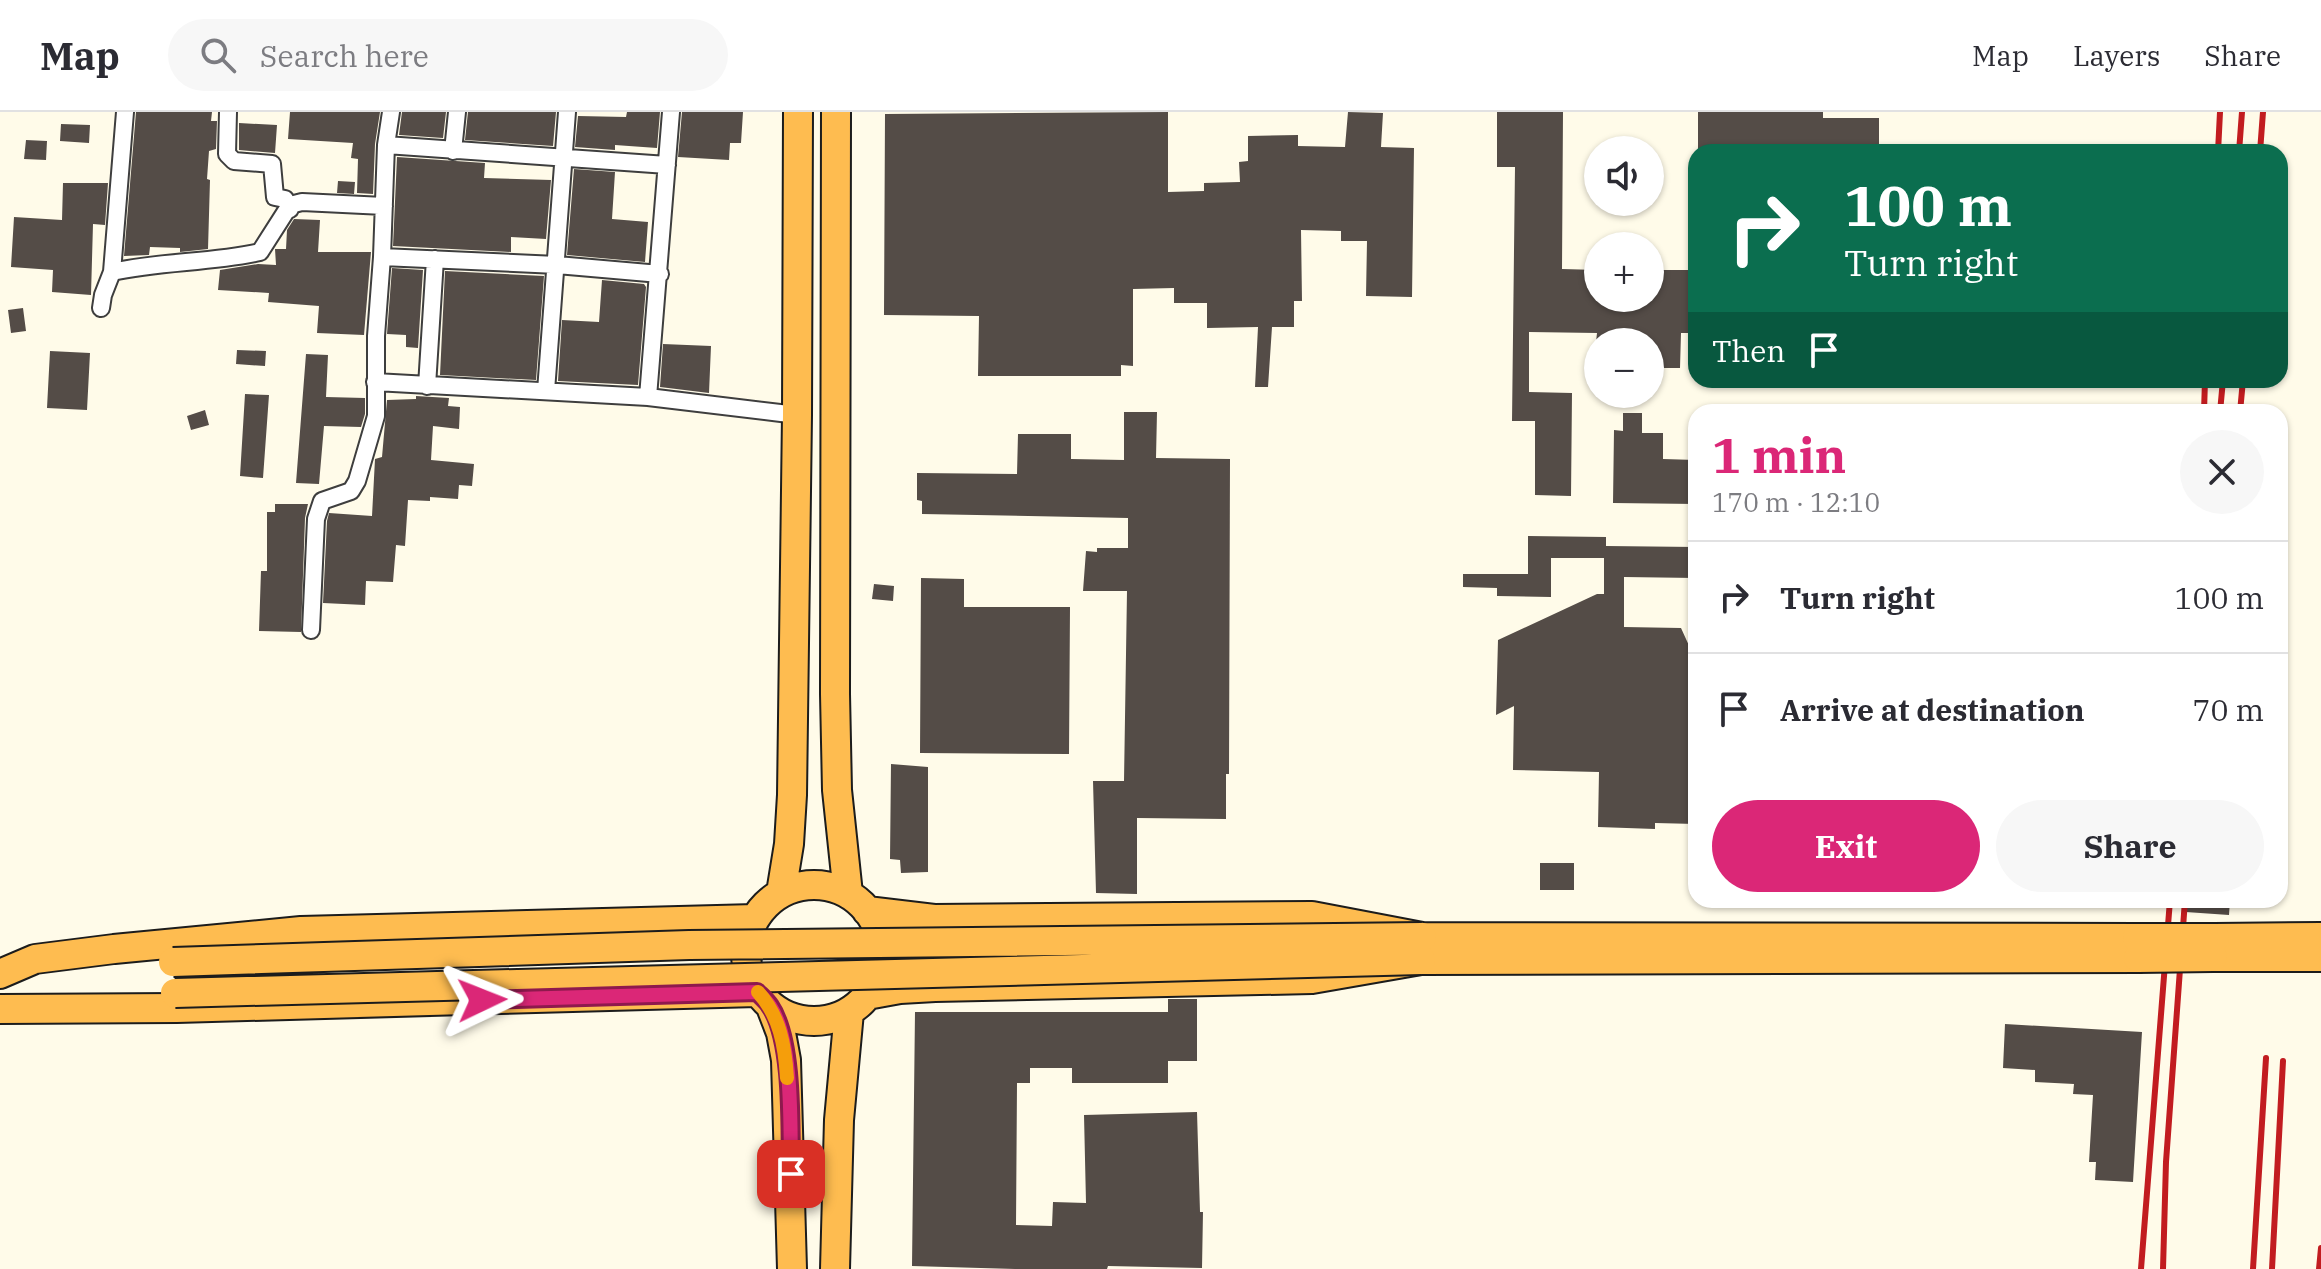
<!DOCTYPE html>
<html lang="en">
<head>
<meta charset="utf-8">
<style>
  body { margin:0; font-family:"IBM Plex Serif",serif; background:#f7f7f7; color:#2b2b33; height:100vh; display:flex; flex-direction:column; font-size:30px; white-space:nowrap }
  * { box-sizing:border-box; margin:0 }
  p { font-size:26px; color:#7c7c81 }
  .icon { flex:none; width:44px; height:44px; fill:none; stroke:currentColor; stroke-width:2; stroke-linecap:round; stroke-linejoin:round }
  .map { position:relative; flex:1; overflow:hidden }
  .side { position:absolute; left:1688px; top:292px; width:600px; height:504px; display:flex; flex-direction:column; background:#fff; border-radius:24px; box-shadow:0 2px 6px #0004 }
  .side>* { flex:none }
  .banner { position:absolute; left:1688px; top:32px; width:600px; height:244px; border-radius:24px; box-shadow:0 2px 6px #0004; background:#0b6e4f; color:#fff; overflow:hidden }
  .buttons { position:absolute; left:1584px; top:24px; display:grid; gap:16px }
  .buttons a { display:grid; place-items:center; width:80px; height:80px; border-radius:50%; background:#fff; box-shadow:0 2px 6px #0004; font-size:40px }
  .pin { position:absolute; display:grid; place-items:center; width:68px; height:68px; color:#fff; margin:-34px; border-radius:16px; box-shadow:0 4px 12px #0006 }
  .me { position:absolute; width:88px; margin:-44px; rotate:88deg; stroke-linejoin:round; filter:drop-shadow(0 0 6px #0008) }
  .turn { display:flex; align-items:center; gap:28px; height:168px; padding:0 24px; font-size:36px }
  .turn .icon { width:104px; height:104px; stroke-width:2.5 }
  .turn b { display:block; font-size:56px; line-height:68px }
  .then { display:flex; align-items:center; height:76px; padding:0 24px; background:#0003; gap:16px; font-size:30px }
  .round { display:grid; place-items:center; flex:none; width:84px; height:84px; border-radius:42px; background:#f7f7f7 }
  .overview { display:flex; align-items:center; justify-content:space-between; height:136px; padding:0 24px }
  h1 { font-size:48px; font-weight:800; line-height:60px; color:#db2777 }
  .button { display:flex; gap:16px; margin-top:auto; padding:16px 24px }
  .button a { flex:1; height:92px; border-radius:48px; background:#db2777; color:#fff; font-size:32px; font-weight:800; line-height:92px; text-align:center }
  .button a+a { background:#f7f7f7; color:#2b2b33 }
  ul { padding:0; list-style:none }
  li { display:flex; align-items:center; gap:24px; height:112px; padding:0 24px; border-top:2px solid #e1e1e2 }
  li div { flex:1 }
  li b { display:block; font-size:30px }
  li em { font-style:normal }
  header { display:flex; align-items:center; gap:48px; box-sizing:border-box; height:112px; padding:0 40px; background:#fff; border-bottom:2px solid #e1e1e2 }
  header strong { font-size:38px }
  nav { display:flex; gap:44px; margin-inline-start:auto; font-size:28px }
  .search { width:560px; height:72px; background:#f7f7f7; display:flex; align-items:center; gap:20px; box-sizing:border-box; padding:0 28px; border-radius:44px; color:#7c7c81; font-size:30px }
  .map>svg:first-child { display:block }
  .building { fill:#544c47 }
  .lines { fill:none; stroke-linecap:round; stroke-linejoin:round }
  .minor-casing { stroke:#3e3e3e; stroke-width:20 }
  .trunk-casing { stroke:#1c1c1c; stroke-width:32 }
  .minor { stroke:#fff; stroke-width:16 }
  .trunk { stroke:#febc50; stroke-width:28 }
  .rail { stroke:#c21c20; stroke-width:6 }
  .trunk-bridge-casing { stroke:#1c1c1c; stroke-width:32; stroke-linecap:butt }
  .trunk-bridge { stroke:#febc50; stroke-width:28 }
  .route-casing { stroke:#8e194d; stroke-width:20 }
  .route { stroke:#db2777; stroke-width:14 }
  .slow { stroke:#f59e0b; stroke-width:14 }
</style>
</head>
<body>
<header>
<strong>Map</strong>
<div class="search"><svg class="icon" aria-label="search" viewBox="0 0 24 24"><circle cx="10" cy="10" r="6"/><path d="M15 15l6 6"/></svg>Search here</div>
<nav><a>Map</a><a>Layers</a><a>Share</a></nav>
</header>
<div class="map">
<svg width="2321" height="1157" viewBox="0 0 2321 1157">
  <rect width="100%" height="100%" fill="#fffbe9"/>
  <path class="building" d="M 136,0 L 212,0 L 211,9 L 217,9 L 216,37 L 209,39 L 207,67 L 210,68 L 208,137 L 180,140 L 180,136 L 150,135 L 149,143 L 124,144 Z
    M 290,0 L 380,0 L 375,32 L 373,82 L 357,81 L 358,47 L 351,46 L 353,31 L 288,27 Z
    M 402,0 L 446,0 L 443,26 L 399,23 Z
    M 468,0 L 556,0 L 553,34 L 465,28 Z
    M 627,0 L 660,0 L 657,36 L 615,33 L 615,38 L 575,35 L 578,4 L 626,5 Z
    M 682,0 L 743,0 L 741,31 L 730,31 L 729,48 L 678,45 Z
    M 1168,0 L 1168,80 L 1204,79 L 1204,71 L 1240,70 L 1239,50 L 1248,49 L 1248,24 L 1298,23 L 1298,34 L 1345,35 L 1348,0 L 1383,1 L 1381,35 L 1414,36 L 1412,185 L 1366,184 L 1367,129 L 1341,129 L 1341,119 L 1301,118 L 1302,189 L 1294,189 L 1294,215 L 1272,215 L 1268,275 L 1255,275 L 1258,215 L 1207,216 L 1207,191 L 1174,191 L 1174,176 L 1133,177 L 1133,254 L 1121,253 L 1121,264 L 978,264 L 979,204 L 884,203 L 885,2 Z
    M 1497,0 L 1563,0 L 1562,157 L 1598,158 L 1598,186 L 1650,186 L 1650,158 L 1696,158 L 1696,221 L 1681,221 L 1680,256 L 1650,256 L 1650,230 L 1596,230 L 1597,221 L 1529,220 L 1529,280 L 1572,281 L 1571,384 L 1535,383 L 1535,309 L 1512,309 L 1515,55 L 1497,55 Z
    M 1698,0 L 1823,0 L 1823,6 L 1879,6 L 1879,40 L 1698,40 Z
    M 239,11 L 277,13 L 275,41 L 239,38 Z
    M 61,12 L 90,13 L 89,31 L 60,29 Z
    M 26,28 L 47,29 L 46,48 L 24,47 Z
    M 397,45 L 485,51 L 484,66 L 551,68 L 546,127 L 511,125 L 511,140 L 393,134 Z
    M 574,57 L 615,60 L 612,107 L 648,110 L 645,150 L 567,143 Z
    M 338,69 L 355,70 L 354,82 L 337,81 Z
    M 63,71 L 108,71 L 105,113 L 93,112 L 91,183 L 52,180 L 53,158 L 11,155 L 14,105 L 62,108 Z
    M 294,107 L 320,108 L 318,140 L 371,140 L 364,223 L 317,221 L 319,194 L 268,190 L 269,181 L 218,178 L 220,158 L 258,152 L 276,153 L 275,137 L 286,137 L 287,118 Z
    M 392,156 L 423,158 L 418,236 L 406,235 L 406,223 L 387,222 Z
    M 445,159 L 544,164 L 536,268 L 440,263 Z
    M 602,168 L 644,172 L 646,175 L 638,273 L 558,269 L 562,208 L 599,210 Z
    M 23,196 L 26,219 L 11,221 L 8,198 Z
    M 663,232 L 711,234 L 709,281 L 660,275 Z
    M 237,238 L 266,239 L 265,254 L 236,252 Z
    M 50,239 L 90,241 L 87,298 L 47,296 Z
    M 306,242 L 328,243 L 326,285 L 365,286 L 365,302 L 361,315 L 324,314 L 319,372 L 296,371 Z
    M 245,282 L 269,283 L 263,366 L 240,364 Z
    M 416,284 L 449,286 L 448,294 L 460,295 L 459,317 L 433,314 L 431,348 L 474,352 L 472,374 L 459,373 L 458,387 L 430,385 L 430,389 L 408,388 L 405,434 L 396,433 L 393,470 L 366,469 L 365,493 L 323,491 L 327,409 L 329,401 L 372,404 L 375,347 L 382,345 L 387,288 L 416,287 Z
    M 205,298 L 209,313 L 191,318 L 187,304 Z
    M 1124,300 L 1157,300 L 1156,346 L 1230,347 L 1229,662 L 1226,662 L 1226,707 L 1137,706 L 1137,782 L 1096,781 L 1093,669 L 1124,669 L 1127,479 L 1083,479 L 1086,439 L 1097,440 L 1097,436 L 1128,436 L 1128,406 L 922,402 L 922,389 L 917,388 L 917,361 L 1017,362 L 1018,322 L 1071,322 L 1071,347 L 1124,348 Z
    M 1623,301 L 1642,301 L 1642,321 L 1663,321 L 1663,347 L 1696,348 L 1696,392 L 1613,391 L 1614,318 L 1623,319 Z
    M 275,392 L 308,392 L 305,406 L 301,520 L 259,519 L 261,459 L 267,459 L 267,400 L 275,400 Z
    M 1528,424 L 1606,425 L 1606,434 L 1696,435 L 1696,466 L 1624,465 L 1624,515 L 1681,516 L 1696,549 L 1696,712 L 1655,711 L 1655,717 L 1598,715 L 1599,660 L 1513,658 L 1514,594 L 1496,603 L 1498,528 L 1597,482 L 1604,482 L 1604,446 L 1551,446 L 1551,485 L 1497,484 L 1497,476 L 1463,475 L 1463,462 L 1528,462 Z
    M 921,466 L 964,467 L 964,495 L 1070,495 L 1069,642 L 920,641 Z
    M 874,472 L 894,474 L 893,489 L 872,487 Z
    M 891,652 L 928,655 L 928,760 L 901,761 L 900,748 L 890,747 Z
    M 1540,751 L 1574,751 L 1574,778 L 1540,778 Z
    M 2186,788 L 2230,788 L 2229,803 L 2186,800 Z
    M 1168,887 L 1197,887 L 1197,949 L 1168,949 L 1168,971 L 1072,971 L 1072,956 L 1030,956 L 1030,971 L 1017,971 L 1016,1113 L 1052,1114 L 1053,1090 L 1086,1091 L 1084,1003 L 1197,1000 L 1200,1100 L 1203,1100 L 1202,1156 L 1108,1154 L 1107,1157 L 1015,1157 L 912,1154 L 915,900 L 1168,900 Z
    M 2005,912 L 2142,920 L 2133,1070 L 2095,1068 L 2096,1050 L 2089,1050 L 2093,983 L 2073,982 L 2074,972 L 2035,970 L 2035,958 L 2003,956 Z"/>
  <g class="lines">
    <defs>
      <path id="minor" d="M 228,0 L 227,42 L 234,49 L 272,52 L 275,85 L 285,87 L 290,97
        M 386,33 L 667,53
        M 453,39 L 457,0
        M 382,145 L 557,153 L 660,162
        M 112,160 L 125,0
        M 101,196 L 103,183 L 112,160 C 161,149 211,151 260,140 L 290,93 L 302,90 L 384,94
        M 375,270 L 648,285 L 797,303
        M 427,274 L 435,147
        M 546,279 L 567,0
        M 648,285 L 671,0
        M 311,518 L 316,407 L 322,389 L 351,379 L 357,369 L 376,304 L 376,224 L 382,145 L 386,33 L 391,0"/>
      <path id="trunk" d="M 836,0 L 835,582 L 837,678 L 848,782
        M746 841a68 68 0 1 1 136 0a68 68 0 1 1-136 0Z
        M 781,781 L 789,732 L 792,683 L 797,303 L 798,0
        M 867,799 L 934,807 L 1312,804 L 1422,825 L 2137,826
        M 2215,826 L 2321,825
        M 2213,845 L 2321,845
        M 0,862 L 35,847 L 114,837 L 301,819 L 755,807
        M 867,883 L 900,877 L 935,875 L 1312,867 L 1421,848 L 2138,846
        M 771,895 L 781,921 L 786,948 L 792,1157
        M 0,897 L 177,896 L 757,880
        M 835,1157 L 839,1008 L 849,900"/>
    </defs>
    <use href="#minor" class="minor-casing"/>
    <use href="#trunk" class="trunk-casing"/>
    <use href="#minor" class="minor"/>
    <use href="#trunk" class="trunk"/>
    <path class="rail" d="M 2218,40 L 2220,0
      M 2239,40 L 2242,0
      M 2260,40 L 2263,0
      M 2204,300 L 2205,268
      M 2220,300 L 2223,268
      M 2240,300 L 2243,268
      M 2141,1157 L 2170,788
      M 2163,1157 L 2166,1050 L 2185,788
      M 2253,1157 L 2266,946
      M 2272,1157 L 2283,949
      M 2319,1157 L 2321,1136"/>
    <defs>
      <path id="trunk-bridge" d="M 2137,826 L 2215,826
        M 2138,846 L 2213,845
        M 173,850 L 689,833 L 1422,825
        M 175,881 L 1421,848"/>
    </defs>
    <use href="#trunk-bridge" class="trunk-bridge-casing"/>
    <use href="#trunk-bridge" class="trunk-bridge"/>
  </g>
  <g class="lines">
    <defs>
      <path id="route" d="M 482,888 L 757,880 C 761,884 767,889 770,894 C 794,929 790,1019 791,1062"/>
    </defs>
    <use href="#route" class="route-casing"/>
    <use href="#route" class="route"/>
    <path class="slow" d="M 758,880 C 780,904 785,934 787,966"/>
  </g>
</svg>
<div class="buttons">
<a><svg class="icon" aria-label="sound" viewBox="0 0 24 24"><path d="M4 9h4l5-4v14l-5-4H4zM17 9q2 3 0 6"/></svg></a>
<a>+</a>
<a>−</a>
</div>
<div class="pin" style="left:791px;top:1062px;background:#d93025"><svg class="icon" aria-label="arrive" viewBox="0 0 24 24"><path d="M6 21V4h12l-3 4 3 4H6"/></svg></div>
<svg class="me" style="left:482px;top:888px" viewBox="-20 -20 40 40"><path d="M0-17L14 15 0 8-14 15z" fill="#db2777" stroke="#fff" stroke-width="4"/></svg>
<div class="banner">
<div class="turn"><svg class="icon" aria-label="right" viewBox="0 0 24 24"><path d="M7 20v-9h11M14 6l5 5-5 5"/></svg><div><b>100 m</b>Turn right</div></div>
<div class="then">Then<svg class="icon" aria-label="arrive" viewBox="0 0 24 24"><path d="M6 21V4h12l-3 4 3 4H6"/></svg></div>
</div>
<section class="side">
<div class="overview"><div><h1>1 min</h1><p>170 m · 12:10</p></div><a class="round"><svg class="icon" aria-label="close" viewBox="0 0 24 24"><path d="M6 6l12 12M18 6L6 18"/></svg></a></div>
<ul>
<li><svg class="icon" aria-label="right" viewBox="0 0 24 24"><path d="M7 20v-9h11M14 6l5 5-5 5"/></svg><div><b>Turn right</b></div><em>100 m</em></li>
<li><svg class="icon" aria-label="arrive" viewBox="0 0 24 24"><path d="M6 21V4h12l-3 4 3 4H6"/></svg><div><b>Arrive at destination</b></div><em>70 m</em></li>
</ul>
<div class="button"><a>Exit</a><a>Share</a></div>
</section>
</div>
</body>
</html>
